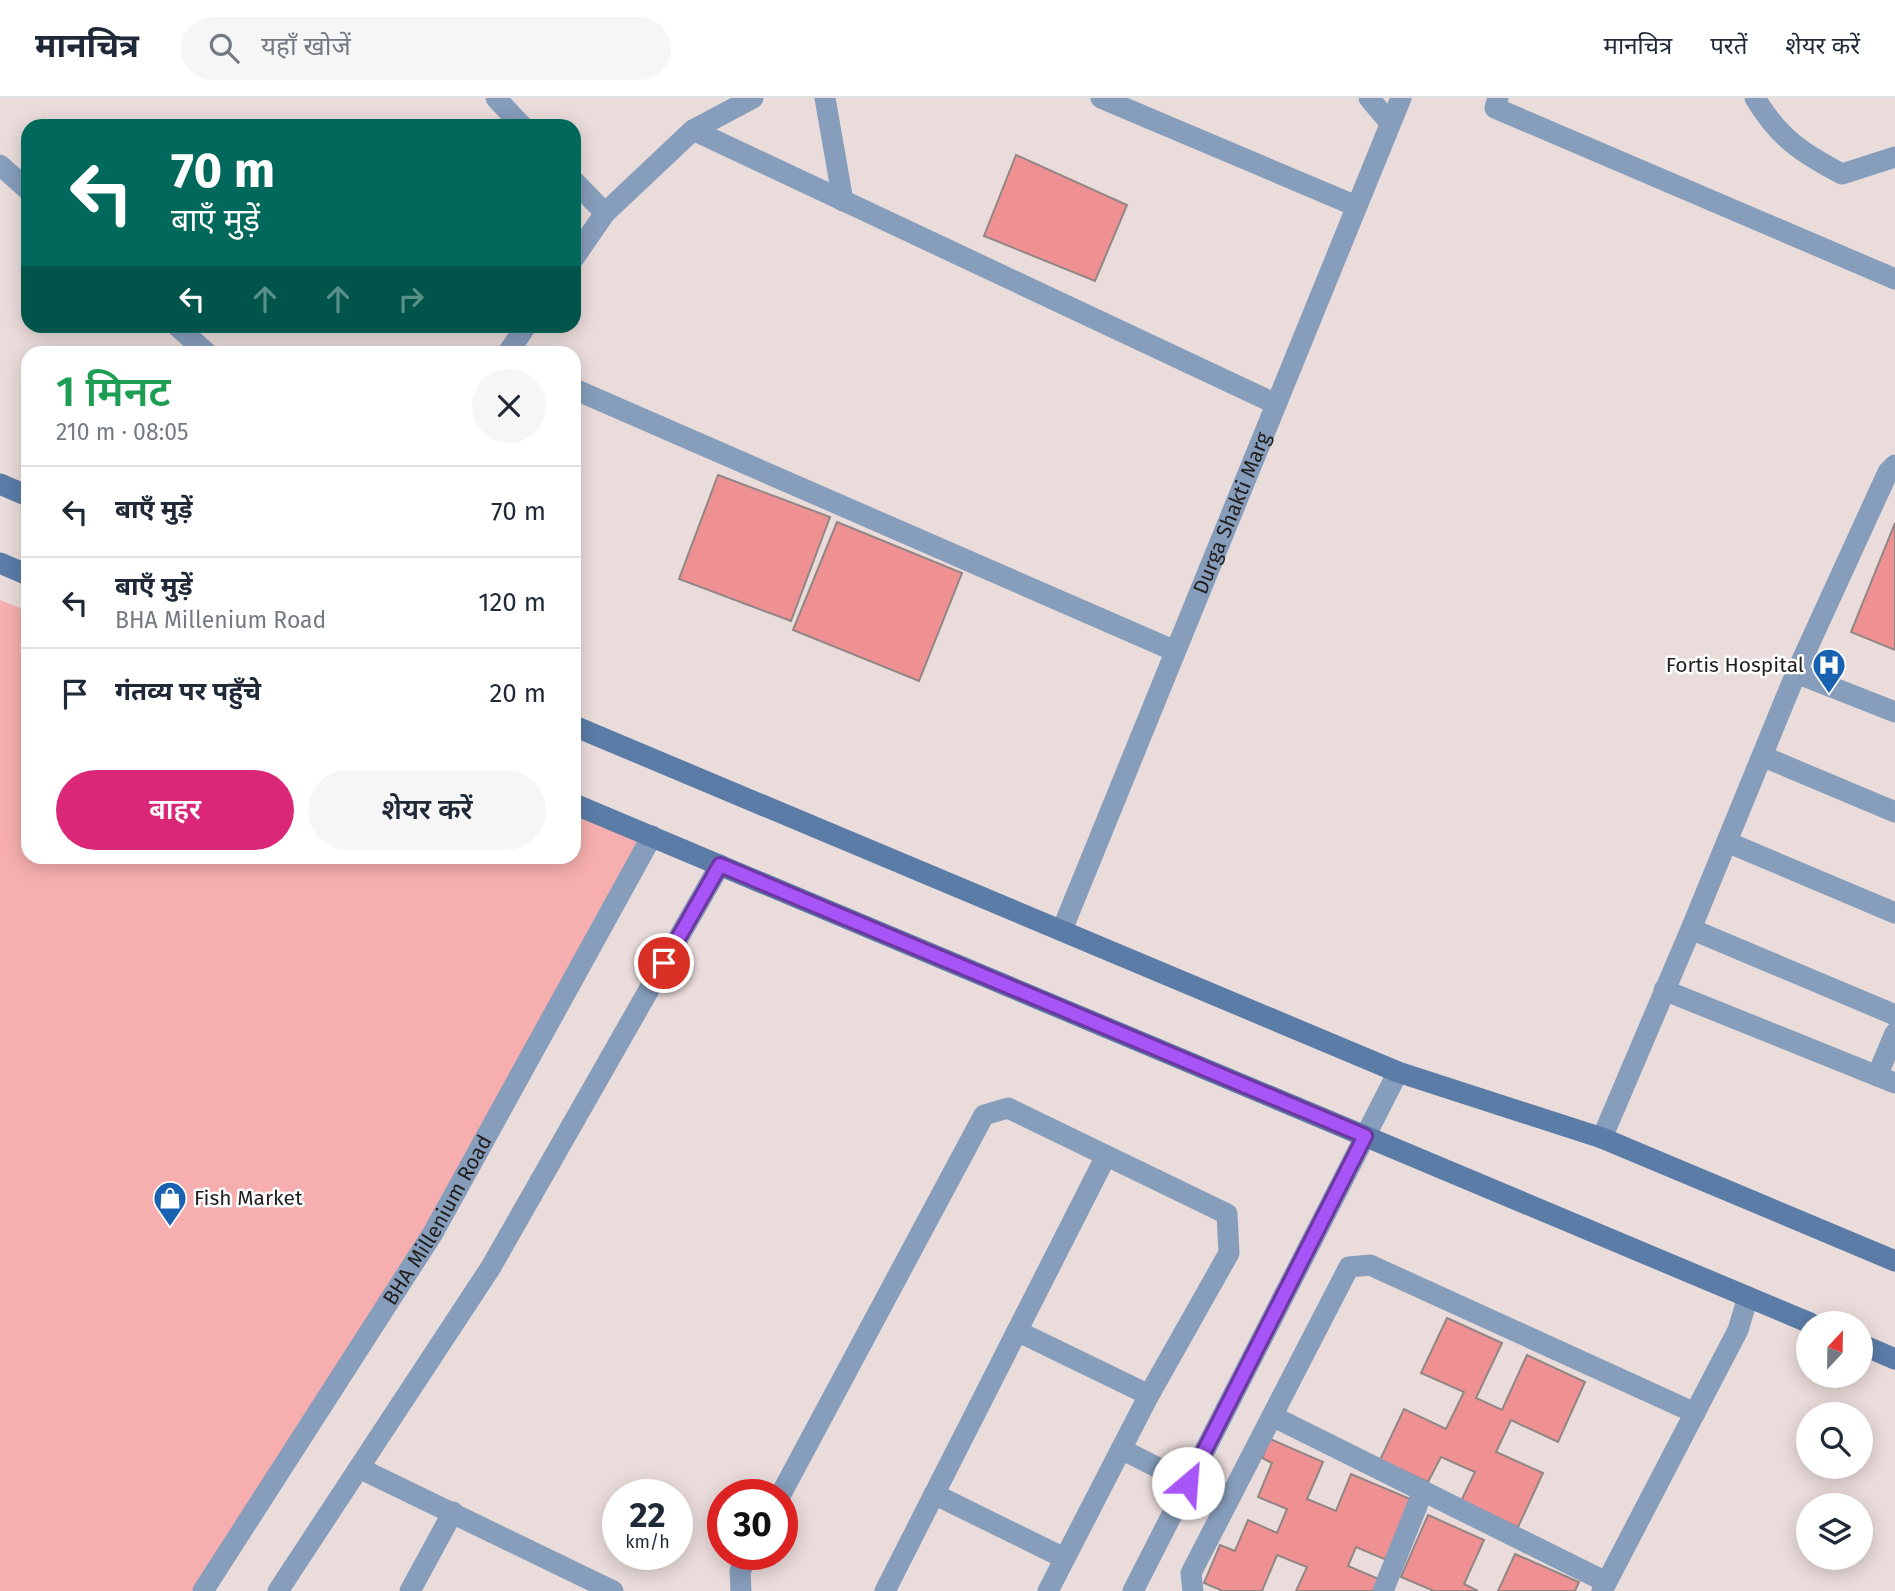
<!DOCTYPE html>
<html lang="hi">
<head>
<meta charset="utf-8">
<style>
  body { margin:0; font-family:"Fira Sans","Noto Sans Devanagari",sans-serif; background:#f6f6f7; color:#1f2937; height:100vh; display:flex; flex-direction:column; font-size:26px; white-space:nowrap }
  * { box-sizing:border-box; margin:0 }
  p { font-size:23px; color:#747a83 }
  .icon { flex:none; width:38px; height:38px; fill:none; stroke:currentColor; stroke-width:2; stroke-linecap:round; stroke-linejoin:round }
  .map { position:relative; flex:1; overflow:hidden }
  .panel { position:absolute; left:21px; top:248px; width:560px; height:518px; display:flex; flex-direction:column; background:#fff; border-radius:21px; box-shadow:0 4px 18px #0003 }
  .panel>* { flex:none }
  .banner { position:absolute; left:21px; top:21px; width:560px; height:214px; border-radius:21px; box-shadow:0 4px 18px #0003; background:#00695c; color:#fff; overflow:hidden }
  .needle { width:46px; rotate:22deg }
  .controls { position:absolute; left:1796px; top:1213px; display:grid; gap:14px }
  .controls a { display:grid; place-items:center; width:77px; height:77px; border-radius:50%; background:#fff; box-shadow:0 4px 18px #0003; font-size:35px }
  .speed { position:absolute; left:602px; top:1381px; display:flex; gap:14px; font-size:35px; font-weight:700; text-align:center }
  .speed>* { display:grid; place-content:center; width:91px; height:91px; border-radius:50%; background:#fff; box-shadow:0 4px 18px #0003; line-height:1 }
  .speed small { font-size:18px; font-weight:400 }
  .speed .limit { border:10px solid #d22; background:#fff; color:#111 }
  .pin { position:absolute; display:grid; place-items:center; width:60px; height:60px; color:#fff; margin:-30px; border:4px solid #fff; border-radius:50%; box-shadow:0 2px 7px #0007 }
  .me { position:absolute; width:77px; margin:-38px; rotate:27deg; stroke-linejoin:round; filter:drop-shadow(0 0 5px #0008) }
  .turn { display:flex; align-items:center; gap:24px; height:147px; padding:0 35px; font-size:32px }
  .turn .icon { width:91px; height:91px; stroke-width:2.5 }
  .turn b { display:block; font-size:49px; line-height:60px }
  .lanes { display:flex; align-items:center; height:66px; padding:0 35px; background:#0003; justify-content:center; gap:35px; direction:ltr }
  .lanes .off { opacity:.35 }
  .round { display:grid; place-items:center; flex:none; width:74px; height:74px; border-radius:37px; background:#f6f6f7 }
  .headline { display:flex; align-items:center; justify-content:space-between; height:119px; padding:0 35px }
  h1 { font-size:42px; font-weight:600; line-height:52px; color:#1e9e55 }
  .primary-button { display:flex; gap:14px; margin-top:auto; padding:14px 35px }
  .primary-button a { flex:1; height:80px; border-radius:42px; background:#db2777; color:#fff; font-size:28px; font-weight:600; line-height:80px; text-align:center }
  .primary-button a+a { background:#f6f6f7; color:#1f2937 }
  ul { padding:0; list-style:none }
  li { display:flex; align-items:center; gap:21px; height:91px; padding:0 35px; border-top:2px solid #e0e1e3 }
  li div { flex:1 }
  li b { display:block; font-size:26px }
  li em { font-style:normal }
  header { display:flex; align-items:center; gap:42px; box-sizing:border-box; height:98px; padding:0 35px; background:#fff; border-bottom:2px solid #e0e1e3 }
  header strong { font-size:33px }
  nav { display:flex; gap:38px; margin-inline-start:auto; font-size:24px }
  .search { width:490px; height:63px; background:#f6f6f7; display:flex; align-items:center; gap:18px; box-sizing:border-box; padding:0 24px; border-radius:38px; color:#747a83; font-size:26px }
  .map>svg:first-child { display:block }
  .green { fill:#f6afae }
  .building { fill:#ef9192; stroke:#928685; stroke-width:2 }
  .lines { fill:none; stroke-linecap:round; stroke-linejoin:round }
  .lane { stroke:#869dbb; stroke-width:21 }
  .street { stroke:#869dbb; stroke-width:21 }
  .secondary { stroke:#5a7ca7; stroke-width:21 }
  .route-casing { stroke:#6d37a1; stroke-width:18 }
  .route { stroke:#a855f7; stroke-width:12 }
  .labels { text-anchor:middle; stroke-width:5; stroke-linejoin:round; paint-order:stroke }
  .street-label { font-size:21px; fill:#221e1d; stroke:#fff }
  .poi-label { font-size:21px; fill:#221e1d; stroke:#fff; text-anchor:end }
</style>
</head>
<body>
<header>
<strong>मानचित्र</strong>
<div class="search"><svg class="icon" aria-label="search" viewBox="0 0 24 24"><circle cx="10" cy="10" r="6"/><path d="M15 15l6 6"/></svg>यहाँ खोजें</div>
<nav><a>मानचित्र</a><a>परतें</a><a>शेयर करें</a></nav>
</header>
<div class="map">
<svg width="1895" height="1493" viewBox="0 0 1895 1493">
  <rect width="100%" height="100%" fill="#eadcdb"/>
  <path class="green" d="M 0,502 L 28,513 L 28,760 L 574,760 L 574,710 L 652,738 L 418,1157 L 195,1493 L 0,1493 Z"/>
  <path class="building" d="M 1016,57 L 1127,107 L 1095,183 L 984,138 Z
    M 718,377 L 830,419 L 791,523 L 679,481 Z
    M 837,424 L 962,475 L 919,583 L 793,532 Z
    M 1895,425 L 1895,552 L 1851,534 Z
    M 1447,1220 L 1502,1245 L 1476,1300 L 1502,1312 L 1527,1257 L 1585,1284 L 1558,1344 L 1511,1322 L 1496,1354 L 1543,1375 L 1518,1429 L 1461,1403 L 1475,1374 L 1441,1359 L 1428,1384 L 1380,1362 L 1404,1311 L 1446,1331 L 1464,1294 L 1421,1275 Z
    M 1270,1341 L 1323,1364 L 1307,1401 L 1336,1413 L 1351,1376 L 1415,1403 L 1389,1463 L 1356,1449 L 1348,1468 L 1381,1482 L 1376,1493 L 1296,1493 L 1307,1469 L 1277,1457 L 1262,1493 L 1223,1493 L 1204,1485 L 1220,1447 L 1235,1453 L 1248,1422 L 1277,1435 L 1287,1411 L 1258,1399 L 1272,1365 L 1262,1360 Z
    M 1428,1417 L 1484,1442 L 1464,1486 L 1478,1493 L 1434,1493 L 1401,1479 Z
    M 1515,1456 L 1579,1484 L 1575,1493 L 1498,1493 Z"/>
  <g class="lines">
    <path class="lane" d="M 1796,575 L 1895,614
      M 1762,658 L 1895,714
      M 1727,744 L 1895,815
      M 1691,831 L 1895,917
      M 1664,892 L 1895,985
      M 1877,978 L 1895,935
      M 1602,1040 L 1691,831 L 1796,575 L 1888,374 L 1895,367"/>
    <g class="street">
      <path d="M 496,0 L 522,28"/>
      <path d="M 825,0 L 843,103"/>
      <path d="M 1101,0 L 1356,108"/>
      <path d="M 1369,0 L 1390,25"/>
      <path d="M 1498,0 L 1495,10 L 1895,181"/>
      <path d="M 1755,0 C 1779,40 1802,55 1842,76 L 1895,59"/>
      <path d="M 693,32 L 1276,306"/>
      <path d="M 0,67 L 28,92"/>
      <path d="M 574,83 L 605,115"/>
      <path d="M 574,160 L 605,115 L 693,32 L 753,0"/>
      <path d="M 177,228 L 208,256"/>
      <path d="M 507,256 L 526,228"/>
      <path d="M 574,291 L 1175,553"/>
      <path id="s1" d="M 1062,832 L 1401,0"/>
      <path d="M 1017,1233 L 1149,1297"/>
      <path d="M 1272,1318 L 1606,1484"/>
      <path d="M 1121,1351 L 1188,1385"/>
      <path d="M 359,1370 L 613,1493"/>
      <path d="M 781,1396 L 984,1017 L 1008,1010 L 1227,1116 L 1229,1155 L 1149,1297 L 1048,1493"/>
      <path d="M 934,1396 L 1064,1460"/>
      <path id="s2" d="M 203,1493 L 433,1135 L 652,738"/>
      <path d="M 278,1493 L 491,1169 L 720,767"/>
      <path d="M 410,1493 L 453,1414"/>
      <path d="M 741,1493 L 740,1473 L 749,1456"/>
      <path d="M 885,1493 L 1106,1058"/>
      <path d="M 1133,1493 L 1398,974"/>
      <path d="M 1193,1493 L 1191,1475 L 1349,1169 L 1370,1167 L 1695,1315"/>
      <path d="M 1383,1493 L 1423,1393"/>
      <path d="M 1602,1493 L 1738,1232 L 1748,1199"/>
    </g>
    <path class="secondary" d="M 0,386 L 28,398
      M 0,465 L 28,477
      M 574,628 L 1398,974 L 1602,1040 L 1895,1163
      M 574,706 L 1810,1225
      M 1860,1246 L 1895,1261"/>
  </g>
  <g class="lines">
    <defs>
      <path id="route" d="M 664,865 L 720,767 L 1365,1038 L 1188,1385"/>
    </defs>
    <use href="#route" class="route-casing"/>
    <use href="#route" class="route"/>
  </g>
  <defs>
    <symbol id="hospital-pin" viewBox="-11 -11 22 30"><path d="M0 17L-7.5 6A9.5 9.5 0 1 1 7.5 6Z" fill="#1962b2" stroke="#fff"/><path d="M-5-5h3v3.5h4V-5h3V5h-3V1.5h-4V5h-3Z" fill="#fff"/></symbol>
    <symbol id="shop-pin" viewBox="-11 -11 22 30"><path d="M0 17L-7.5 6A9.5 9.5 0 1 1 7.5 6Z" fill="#1962b2" stroke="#fff"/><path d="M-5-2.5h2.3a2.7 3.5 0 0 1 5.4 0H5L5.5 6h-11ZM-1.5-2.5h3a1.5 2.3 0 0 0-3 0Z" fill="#fff"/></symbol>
  </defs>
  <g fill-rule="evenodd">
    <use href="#hospital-pin" x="1810" y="548" width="38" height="52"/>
    <use href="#shop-pin" x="151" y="1081" width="38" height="52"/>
  </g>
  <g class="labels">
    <g class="street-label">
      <text dy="7" stroke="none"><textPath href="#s1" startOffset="450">Durga Shakti Marg</textPath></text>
      <text dy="7" stroke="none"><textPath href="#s2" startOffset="439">BHA Millenium Road</textPath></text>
    </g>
    <g class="poi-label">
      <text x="1804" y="574">Fortis Hospital</text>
      <text x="194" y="1107" text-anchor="start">Fish Market</text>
    </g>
  </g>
</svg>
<div class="controls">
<a><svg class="needle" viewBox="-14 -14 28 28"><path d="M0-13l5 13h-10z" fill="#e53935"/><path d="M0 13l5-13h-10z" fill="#747a83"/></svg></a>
<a><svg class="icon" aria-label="search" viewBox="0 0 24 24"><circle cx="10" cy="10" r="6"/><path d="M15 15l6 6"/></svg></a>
<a><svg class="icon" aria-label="layers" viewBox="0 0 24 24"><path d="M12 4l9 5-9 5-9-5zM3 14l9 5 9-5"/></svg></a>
</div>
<div class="speed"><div>22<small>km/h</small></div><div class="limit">30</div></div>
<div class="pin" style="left:664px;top:865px;background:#d93025"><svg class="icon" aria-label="arrive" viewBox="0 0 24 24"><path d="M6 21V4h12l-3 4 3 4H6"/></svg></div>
<svg class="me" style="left:1188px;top:1385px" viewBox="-20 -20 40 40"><circle r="19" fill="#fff"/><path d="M0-13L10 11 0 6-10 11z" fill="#a855f7"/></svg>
<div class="banner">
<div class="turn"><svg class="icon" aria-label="left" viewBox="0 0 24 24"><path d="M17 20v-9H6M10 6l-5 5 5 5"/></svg><div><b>70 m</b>बाएँ मुड़ें</div></div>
<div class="lanes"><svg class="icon" aria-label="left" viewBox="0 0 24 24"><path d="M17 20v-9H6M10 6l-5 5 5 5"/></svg><svg class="icon off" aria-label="ahead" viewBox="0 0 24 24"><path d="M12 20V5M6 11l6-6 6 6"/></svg><svg class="icon off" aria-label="ahead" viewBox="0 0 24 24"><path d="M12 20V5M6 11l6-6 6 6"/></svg><svg class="icon off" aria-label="right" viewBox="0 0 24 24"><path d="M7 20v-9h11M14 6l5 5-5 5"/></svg></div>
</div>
<section class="panel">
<div class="headline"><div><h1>1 मिनट</h1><p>210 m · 08:05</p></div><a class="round"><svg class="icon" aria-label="close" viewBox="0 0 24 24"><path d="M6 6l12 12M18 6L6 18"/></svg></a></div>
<ul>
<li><svg class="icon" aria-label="left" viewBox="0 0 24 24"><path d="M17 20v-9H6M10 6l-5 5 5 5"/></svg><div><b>बाएँ मुड़ें</b></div><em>70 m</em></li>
<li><svg class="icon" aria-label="left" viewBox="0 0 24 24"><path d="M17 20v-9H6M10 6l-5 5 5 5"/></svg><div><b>बाएँ मुड़ें</b><p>BHA Millenium Road</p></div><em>120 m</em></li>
<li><svg class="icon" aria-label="arrive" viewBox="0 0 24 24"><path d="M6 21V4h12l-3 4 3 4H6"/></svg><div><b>गंतव्य पर पहुँचे</b></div><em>20 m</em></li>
</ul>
<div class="primary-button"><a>बाहर</a><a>शेयर करें</a></div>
</section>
</div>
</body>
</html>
